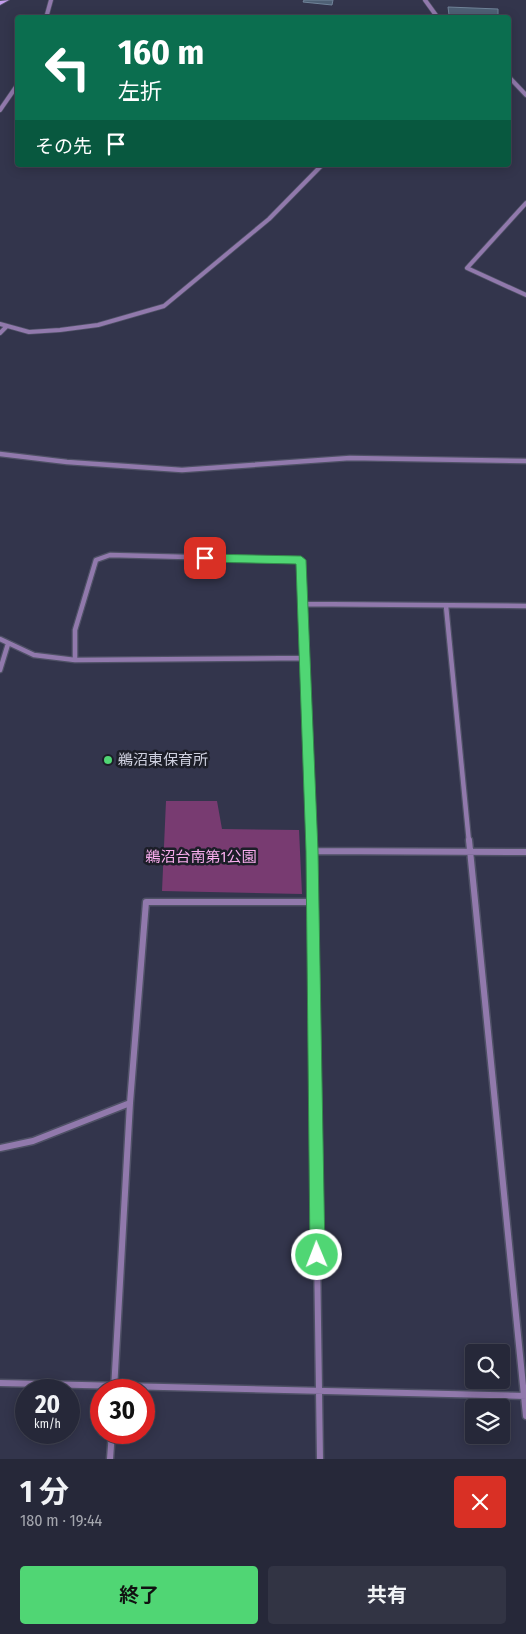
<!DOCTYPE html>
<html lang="ja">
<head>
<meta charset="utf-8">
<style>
  body { margin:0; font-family:"Fira Sans Condensed","Noto Sans JP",sans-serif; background:#323444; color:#f1f3f6; height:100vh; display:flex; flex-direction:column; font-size:19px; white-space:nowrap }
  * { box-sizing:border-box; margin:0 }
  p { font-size:16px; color:#a4a6ae }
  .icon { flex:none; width:28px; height:28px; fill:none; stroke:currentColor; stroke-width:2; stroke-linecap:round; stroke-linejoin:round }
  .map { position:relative; height:1459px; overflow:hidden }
  .panel { display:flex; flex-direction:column; background:#262839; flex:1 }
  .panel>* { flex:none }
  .top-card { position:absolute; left:15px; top:15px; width:496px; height:152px; border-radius:5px; box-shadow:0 2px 12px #0003,0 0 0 1px #424453; background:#0b6e4f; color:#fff; overflow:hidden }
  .fabs { position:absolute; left:465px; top:1344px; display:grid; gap:10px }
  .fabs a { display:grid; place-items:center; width:45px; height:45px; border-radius:5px; background:#262839; box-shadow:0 2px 12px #0003,0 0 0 1px #424453; font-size:25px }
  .speed { position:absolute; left:15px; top:1379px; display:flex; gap:10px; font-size:25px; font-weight:700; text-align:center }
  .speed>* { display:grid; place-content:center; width:65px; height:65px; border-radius:50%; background:#262839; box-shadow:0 2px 12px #0003,0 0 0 1px #424453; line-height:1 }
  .speed small { font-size:12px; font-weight:400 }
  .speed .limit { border:8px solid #d22; background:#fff; color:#111 }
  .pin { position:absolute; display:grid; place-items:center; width:42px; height:42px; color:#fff; margin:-21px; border-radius:10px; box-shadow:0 2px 8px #0006 }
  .me { position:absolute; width:55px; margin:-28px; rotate:359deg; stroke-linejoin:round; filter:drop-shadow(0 0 4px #0008) }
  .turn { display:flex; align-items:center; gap:18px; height:105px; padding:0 20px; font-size:22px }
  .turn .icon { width:65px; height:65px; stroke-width:2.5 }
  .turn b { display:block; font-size:35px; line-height:42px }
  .then { display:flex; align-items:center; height:48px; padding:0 20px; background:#0003; gap:10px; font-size:19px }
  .round { display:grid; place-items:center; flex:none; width:52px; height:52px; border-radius:5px; background:#323444 }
  .overview { display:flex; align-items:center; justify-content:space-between; height:85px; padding:0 20px }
  h1 { font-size:30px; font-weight:700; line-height:38px }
  .action { display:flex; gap:10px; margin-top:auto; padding:10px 20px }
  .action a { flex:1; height:58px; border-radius:5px; background:#50d674; color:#111; font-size:20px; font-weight:700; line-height:58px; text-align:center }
  .action a+a { background:#323444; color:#f1f3f6 }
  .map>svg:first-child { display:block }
  .green { fill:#783b71 }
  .building { fill:#4e6075; stroke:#708399 }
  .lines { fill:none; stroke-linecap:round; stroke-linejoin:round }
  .street-far2-casing { stroke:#4f5166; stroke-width:5.5 }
  .street-far1-casing { stroke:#4f5166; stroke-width:7 }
  .street-casing { stroke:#4f5166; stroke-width:9 }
  .secondary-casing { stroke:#4f5166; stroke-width:2 }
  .street-far2 { stroke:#9179ac; stroke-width:4 }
  .street-far1 { stroke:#9179ac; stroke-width:4.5 }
  .street { stroke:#9179ac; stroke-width:6 }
  .secondary { fill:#c49dee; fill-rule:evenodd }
  .route { fill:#50d674; stroke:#348b4b }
  .poi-dot { fill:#50d674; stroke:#1c1e28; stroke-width:2 }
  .labels { text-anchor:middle; stroke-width:5; stroke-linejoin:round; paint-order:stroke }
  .poi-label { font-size:15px; fill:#ced0df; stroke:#1c1e28; text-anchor:start }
  .park-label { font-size:15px; fill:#f8aded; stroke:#1c1e28 }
</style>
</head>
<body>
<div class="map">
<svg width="526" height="1459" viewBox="0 0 526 1459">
  <rect width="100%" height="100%" fill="#33354c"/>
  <path class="green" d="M 166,801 L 217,801 L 222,829 L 299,830 L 302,894 L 162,891 Z"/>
  <path class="building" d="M 304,0 L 333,0 L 332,5 L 303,2 Z
    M 448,7 L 498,9 L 498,18 L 453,18 L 449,15 Z"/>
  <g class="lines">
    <defs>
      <path id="street-far2" d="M 425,0 L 438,18
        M 46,18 L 51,0
        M 509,77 L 526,95
        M 0,110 L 18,84
        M 526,203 L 467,268 L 526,295
        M 0,324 L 29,332 L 60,330 L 98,325 L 164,306 L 269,219 L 322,165
        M 0,333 L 7,326"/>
      <path id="street-far1" d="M 0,454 L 67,462 L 182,470 L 350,458 L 526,461
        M 110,555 L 301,560 L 305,658 L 75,660 L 75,630 L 96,560 Z
        M 303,604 L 526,606
        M 446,606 L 469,842
        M 0,639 L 34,655 L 75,660
        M 305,658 L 311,842
        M 0,670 L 8,644"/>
      <path id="street" d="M 311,840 L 320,1459
        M 469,840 L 526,1416
        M 312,851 L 526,852
        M 0,1148 L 33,1141 L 130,1103
        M 0,1383 L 526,1396
        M 114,1390 L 130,1103 L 146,902 L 312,902
        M 110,1459 L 112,1432"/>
      <path id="secondary" d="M 9,0 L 0,5 L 0,1 Z"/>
    </defs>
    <use href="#street-far2" class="street-far2-casing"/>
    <use href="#street-far1" class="street-far1-casing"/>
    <use href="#street" class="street-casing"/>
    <use href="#secondary" class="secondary-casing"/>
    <use href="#street-far2" class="street-far2"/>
    <use href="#street-far1" class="street-far1"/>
    <use href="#street" class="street"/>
    <use href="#secondary" class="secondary"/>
  </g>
  <path class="route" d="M 205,554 L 301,556 L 306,560 L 318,851 L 325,1255 L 322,1260 L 317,1262 L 312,1260 L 310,1255 L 306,851 L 296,564 L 205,562 L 200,558 Z"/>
  <circle class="poi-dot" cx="108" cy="760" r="5"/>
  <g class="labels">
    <g class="poi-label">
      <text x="118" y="765">鵜沼東保育所</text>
    </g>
    <g class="park-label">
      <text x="201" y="862">鵜沼台南第1公園</text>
    </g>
  </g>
</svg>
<div class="fabs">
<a><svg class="icon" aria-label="search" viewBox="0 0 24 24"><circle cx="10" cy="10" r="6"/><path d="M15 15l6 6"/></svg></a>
<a><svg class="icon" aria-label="layers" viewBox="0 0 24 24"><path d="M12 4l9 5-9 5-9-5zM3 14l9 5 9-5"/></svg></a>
</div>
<div class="speed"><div>20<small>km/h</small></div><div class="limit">30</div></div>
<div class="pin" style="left:205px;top:558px;background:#d93025"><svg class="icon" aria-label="arrive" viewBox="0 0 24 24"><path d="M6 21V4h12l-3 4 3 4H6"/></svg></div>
<svg class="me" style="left:317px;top:1255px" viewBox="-20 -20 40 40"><circle r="17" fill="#50d674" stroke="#fff" stroke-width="3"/><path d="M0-11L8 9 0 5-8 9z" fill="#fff"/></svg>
<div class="top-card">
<div class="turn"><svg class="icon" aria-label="left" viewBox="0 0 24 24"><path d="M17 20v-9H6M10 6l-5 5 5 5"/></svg><div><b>160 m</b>左折</div></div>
<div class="then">その先<svg class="icon" aria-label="arrive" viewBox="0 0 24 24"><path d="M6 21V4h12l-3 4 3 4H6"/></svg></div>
</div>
</div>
<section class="panel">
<div class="overview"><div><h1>1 分</h1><p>180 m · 19:44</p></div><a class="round" style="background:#d93025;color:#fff"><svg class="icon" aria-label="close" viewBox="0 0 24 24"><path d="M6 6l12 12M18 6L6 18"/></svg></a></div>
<div class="action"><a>終了</a><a>共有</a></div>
</section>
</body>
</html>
